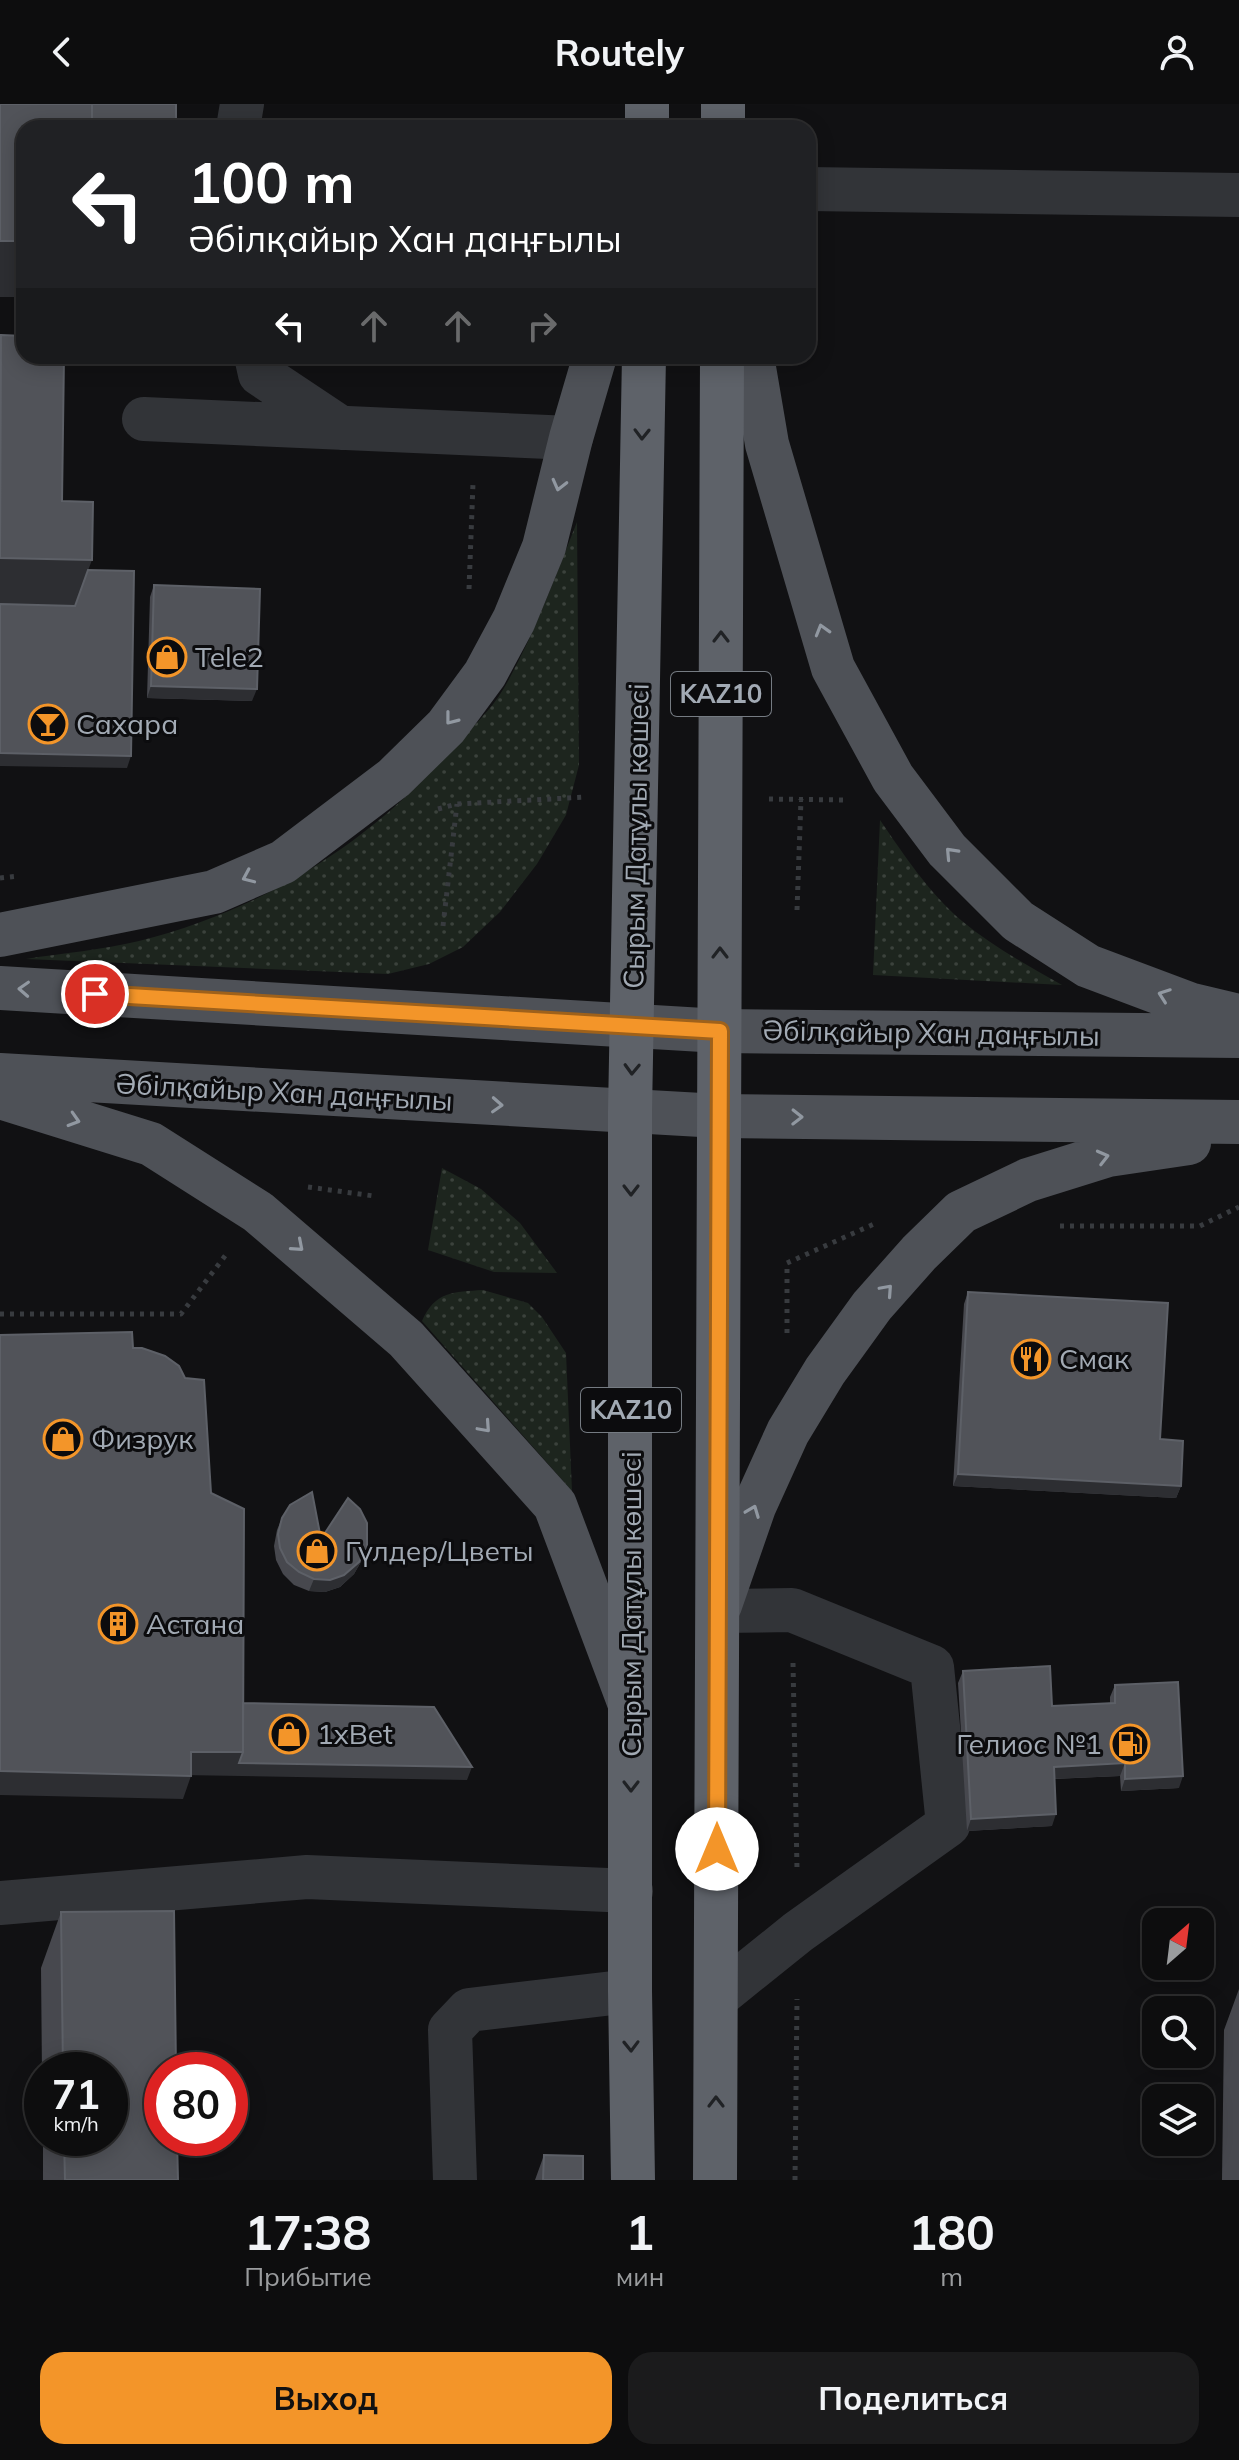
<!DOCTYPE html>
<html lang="ru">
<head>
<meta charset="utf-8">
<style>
  body { margin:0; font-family:Mulish,sans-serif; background:#1b1b1c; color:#f1f3f6; height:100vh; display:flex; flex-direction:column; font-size:30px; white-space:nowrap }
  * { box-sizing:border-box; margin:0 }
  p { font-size:26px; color:#9a9c9e }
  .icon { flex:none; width:44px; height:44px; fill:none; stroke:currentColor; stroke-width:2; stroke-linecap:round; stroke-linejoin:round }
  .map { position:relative; height:2076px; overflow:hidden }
  .sheet { display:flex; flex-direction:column; background:#0d0d0e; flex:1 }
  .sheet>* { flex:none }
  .top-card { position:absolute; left:16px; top:16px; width:800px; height:244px; border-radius:24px; box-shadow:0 4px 20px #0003,0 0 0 2px #2d2d2e; background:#202124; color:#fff; overflow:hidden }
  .needle { width:52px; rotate:28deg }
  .tools { position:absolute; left:1142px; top:1804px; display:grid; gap:16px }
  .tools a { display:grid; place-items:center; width:72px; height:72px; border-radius:16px; background:#0d0d0e; box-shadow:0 4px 20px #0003,0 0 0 2px #2d2d2e; font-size:40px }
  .speed { position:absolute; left:24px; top:1948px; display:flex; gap:16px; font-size:40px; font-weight:700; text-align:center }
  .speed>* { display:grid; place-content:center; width:104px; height:104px; border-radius:50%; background:#0d0d0e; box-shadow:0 4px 20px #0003,0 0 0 2px #2d2d2e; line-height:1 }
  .speed small { font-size:20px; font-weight:400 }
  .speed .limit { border:12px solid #d22; background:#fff; color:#111 }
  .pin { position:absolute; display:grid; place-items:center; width:68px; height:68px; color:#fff; margin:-34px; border:4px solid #fff; border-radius:50%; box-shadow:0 2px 8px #0007 }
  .me { position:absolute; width:88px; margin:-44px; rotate:0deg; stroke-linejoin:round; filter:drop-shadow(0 0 6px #0008) }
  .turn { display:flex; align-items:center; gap:28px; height:168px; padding:0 40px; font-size:36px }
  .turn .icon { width:104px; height:104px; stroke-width:2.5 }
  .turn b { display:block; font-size:56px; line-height:68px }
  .lanes { display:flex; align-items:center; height:76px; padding:0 40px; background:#0003; justify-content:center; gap:40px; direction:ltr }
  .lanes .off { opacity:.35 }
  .eta { display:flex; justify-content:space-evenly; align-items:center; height:136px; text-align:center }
  .eta b { font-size:48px; font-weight:700; line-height:56px }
  .primary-button { display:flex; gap:16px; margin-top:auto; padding:16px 40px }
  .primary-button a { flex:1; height:92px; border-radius:24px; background:#f39529; color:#111; font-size:32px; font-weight:700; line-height:92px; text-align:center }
  .primary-button a+a { background:#1b1b1c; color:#f1f3f6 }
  header { display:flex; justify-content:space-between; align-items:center; height:104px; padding:0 40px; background:#0d0d0e; font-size:36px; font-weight:700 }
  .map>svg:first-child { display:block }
  .grass { fill:url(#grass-dots) }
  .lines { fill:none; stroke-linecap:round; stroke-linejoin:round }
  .path { stroke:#383b3f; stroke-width:5; stroke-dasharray:4 6; stroke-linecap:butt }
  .minor { stroke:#323438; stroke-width:44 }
  .major { stroke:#4e5157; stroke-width:44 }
  .highway { stroke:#5e6269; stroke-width:44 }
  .wall { fill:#47484e }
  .shaded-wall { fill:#2d2e32 }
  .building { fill:#515359; stroke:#5d6067; stroke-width:2 }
  .oneway { stroke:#202225 }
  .oneway2 { stroke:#9198a1 }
  .route-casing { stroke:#9e611b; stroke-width:20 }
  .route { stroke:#f39529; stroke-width:14 }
  .labels { text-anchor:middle; stroke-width:6; stroke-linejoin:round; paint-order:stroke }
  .shield { fill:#0c0c0e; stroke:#757b82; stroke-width:2 }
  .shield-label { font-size:26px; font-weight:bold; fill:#a2aab4 }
  .poi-label { font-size:28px; fill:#a2aab4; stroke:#0c0c0e; text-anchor:start }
  .street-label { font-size:28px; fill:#a2aab4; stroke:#0c0c0e }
</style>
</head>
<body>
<header><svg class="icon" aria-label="back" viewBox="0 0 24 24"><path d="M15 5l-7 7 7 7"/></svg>Routely<svg class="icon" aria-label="person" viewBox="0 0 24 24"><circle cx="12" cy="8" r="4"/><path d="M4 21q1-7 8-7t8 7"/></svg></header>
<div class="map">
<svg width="1239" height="2076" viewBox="0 0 1239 2076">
  <defs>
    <pattern id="grass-dots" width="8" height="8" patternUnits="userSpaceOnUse" patternTransform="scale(2)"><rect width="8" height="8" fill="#1d251e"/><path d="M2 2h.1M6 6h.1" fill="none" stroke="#3b423c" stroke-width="1.8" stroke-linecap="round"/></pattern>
  </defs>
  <rect width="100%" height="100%" fill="#111113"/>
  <path class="grass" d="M 577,418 L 579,661 L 566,711 L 537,760 L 500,808 L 463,843 L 429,860 L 388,870 L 26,855 C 63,849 102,846 139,837 C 259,807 368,741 449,648 C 467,628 491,607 504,584 C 534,532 555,473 577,418 Z
    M 880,716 C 904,751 929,789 962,817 C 992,842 1028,862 1062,881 L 873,871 Z
    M 442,1064 L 481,1085 L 520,1119 L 557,1169 L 494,1168 L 428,1146 Z
    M 483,1186 L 528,1199 L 542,1213 L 566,1249 L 572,1387 L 422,1217 C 435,1187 454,1188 483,1186 Z"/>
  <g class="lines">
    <path class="path" d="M 469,485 L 473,379
      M 769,695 L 847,696
      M 438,705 L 457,700 L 587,693
      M 0,774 L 19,772
      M 797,806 L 801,695
      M 443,822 L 457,700
      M 308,1083 L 374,1092
      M 1060,1122 L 1200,1122 L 1239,1103
      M 0,1210 L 181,1210 L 228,1148
      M 787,1229 L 787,1159 L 874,1120
      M 793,1559 L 797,1765
      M 795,2076 L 797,1895"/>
    <path class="minor" d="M 238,24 L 242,0
      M 808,85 L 1239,91
      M 256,252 L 260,270 L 341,324
      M 144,315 L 571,334
      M 0,1799 L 307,1773 L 631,1787
      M 716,1894 L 798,1828 L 948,1721 L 932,1563 L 792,1506 L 718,1507
      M 455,2076 L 450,1926 L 469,1906 L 630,1887"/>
    <path class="major" d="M 752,252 L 767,340 L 833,564 L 893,674 L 947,746 L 1018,817 L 1088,862 L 1192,901 L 1239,912
      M 0,831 L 214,788 L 283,758 L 394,674 L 446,623 L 485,570 L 514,516 L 544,443 L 571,334 L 595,252
      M 0,884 L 720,927 L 1239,932
      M 0,971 L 719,1012 L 1239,1018
      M 0,993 L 151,1040 L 258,1108 L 406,1235 L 555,1401 L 629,1598
      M 720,1501 L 754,1403 L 788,1328 L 825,1267 L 872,1202 L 919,1149 L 961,1108 L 1028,1076 L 1108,1051 L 1189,1039"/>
    <path class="highway" d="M 647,24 L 647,0
      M 723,24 L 723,0
      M 633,2076 L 630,1887 L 630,1008 L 644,252
      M 715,2076 L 722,252"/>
  </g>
  <path class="wall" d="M 154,481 L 252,597 L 147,594 L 150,493 Z
    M 968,1188 L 1160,1335 L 1181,1382 L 1176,1394 L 953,1382 L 964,1200 Z
    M 282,1414 L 362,1456 L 354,1470 L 340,1483 L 325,1488 L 309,1487 L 294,1481 L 283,1470 L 276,1456 L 274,1442 L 277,1426 Z
    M 963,1567 L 1052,1602 L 1110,1599 L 1110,1593 L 1115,1581 L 1179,1684 L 1121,1687 L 1120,1672 L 1054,1675 L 1052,1722 L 967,1727 L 958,1579 Z
    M 61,1808 L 178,2076 L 43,2076 L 43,2034 L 110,2034 L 110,1966 L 42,1966 L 42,1972 L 41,1864 Z
    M 1239,1885 L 1239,2076 L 1222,2076 L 1224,1926 Z
    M 544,2051 L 583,2076 L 535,2076 Z"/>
  <path class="shaded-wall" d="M 0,137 L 24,137 L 24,193 L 0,193 Z
    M 0,454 L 92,456 L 70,514 L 0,512 Z
    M 151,582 L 257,585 L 252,597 L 147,594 Z
    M 0,649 L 131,652 L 127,664 L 0,662 Z
    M 958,1370 L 1181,1382 L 1176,1394 L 953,1382 Z
    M 367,1444 L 362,1456 L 354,1470 L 340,1483 L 325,1488 L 309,1487 L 314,1475 Z
    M 191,1648 L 243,1648 L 472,1663 L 467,1676 L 182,1671 Z
    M 1125,1659 L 1120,1672 L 1049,1675 L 1054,1663 Z
    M 0,1667 L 191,1672 L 183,1695 L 0,1691 Z
    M 1183,1672 L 1179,1684 L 1121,1687 L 1125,1675 Z
    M 1056,1710 L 1052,1722 L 967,1727 L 971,1715 Z"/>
  <path class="building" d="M 0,0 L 92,0 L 92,24 L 24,24 L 24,137 L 0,137 Z
    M 92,0 L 176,0 L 176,24 L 92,24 Z
    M 1,231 L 24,232 L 24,252 L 64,252 L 62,397 L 93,398 L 92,456 L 0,454 Z
    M 88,466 L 134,467 L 131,652 L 0,649 L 0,500 L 75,502 Z
    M 154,481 L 260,485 L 257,585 L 151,582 Z
    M 968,1188 L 1168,1199 L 1160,1335 L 1183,1337 L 1181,1382 L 958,1370 Z
    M 132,1228 L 133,1244 L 142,1244 L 165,1252 L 179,1262 L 185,1274 L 204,1276 L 211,1389 L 244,1405 L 243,1648 L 191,1648 L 191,1672 L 0,1667 L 0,1231 Z
    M 312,1388 L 321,1435 L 348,1394 L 360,1405 L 367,1419 L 367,1444 L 359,1458 L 344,1471 L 330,1476 L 314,1475 L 299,1468 L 287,1458 L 280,1444 L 278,1430 L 282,1414 L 290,1401 Z
    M 1050,1562 L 1052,1602 L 1115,1599 L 1115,1581 L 1178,1578 L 1183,1672 L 1125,1675 L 1125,1659 L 1054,1663 L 1056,1710 L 971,1715 L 963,1567 Z
    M 243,1599 L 434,1603 L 472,1663 L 239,1659 L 243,1648 Z
    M 174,1807 L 176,1966 L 162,1966 L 162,2034 L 177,2034 L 178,2076 L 65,2076 L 64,2034 L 110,2034 L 110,1966 L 63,1966 L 61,1808 Z
    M 544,2051 L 583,2052 L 583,2076 L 543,2076 Z"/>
  <defs><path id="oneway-chevron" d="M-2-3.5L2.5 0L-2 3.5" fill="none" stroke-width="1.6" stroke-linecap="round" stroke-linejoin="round" transform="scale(2)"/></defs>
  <g class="oneway">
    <use href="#oneway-chevron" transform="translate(642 330) rotate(91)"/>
    <use href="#oneway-chevron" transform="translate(721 533) rotate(-90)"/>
    <use href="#oneway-chevron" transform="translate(720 849) rotate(-90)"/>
    <use href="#oneway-chevron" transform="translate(632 965) rotate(92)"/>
    <use href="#oneway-chevron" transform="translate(631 1086) rotate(90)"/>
    <use href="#oneway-chevron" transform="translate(631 1682) rotate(90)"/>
    <use href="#oneway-chevron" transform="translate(631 1942) rotate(89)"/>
    <use href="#oneway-chevron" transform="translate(716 1998) rotate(-90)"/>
  </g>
  <g class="oneway2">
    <use href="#oneway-chevron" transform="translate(559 381) rotate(104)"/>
    <use href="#oneway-chevron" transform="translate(822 526) rotate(-106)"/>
    <use href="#oneway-chevron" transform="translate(451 615) rotate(128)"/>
    <use href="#oneway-chevron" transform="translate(951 749) rotate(-133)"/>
    <use href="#oneway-chevron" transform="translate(248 773) rotate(156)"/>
    <use href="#oneway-chevron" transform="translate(24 885) rotate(-177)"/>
    <use href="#oneway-chevron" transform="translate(1164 891) rotate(-160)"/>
    <use href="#oneway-chevron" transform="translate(497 1001) rotate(3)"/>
    <use href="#oneway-chevron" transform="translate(797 1013) rotate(1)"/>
    <use href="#oneway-chevron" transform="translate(74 1016) rotate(17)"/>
    <use href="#oneway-chevron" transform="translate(1103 1053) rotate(-14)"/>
    <use href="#oneway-chevron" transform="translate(298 1142) rotate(41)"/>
    <use href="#oneway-chevron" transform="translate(887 1186) rotate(-48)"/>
    <use href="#oneway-chevron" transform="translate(485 1323) rotate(48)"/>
    <use href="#oneway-chevron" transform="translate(753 1407) rotate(-69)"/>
  </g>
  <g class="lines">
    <defs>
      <path id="route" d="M 95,890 L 720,927 L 717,1745"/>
    </defs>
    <use href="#route" class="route-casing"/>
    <use href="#route" class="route"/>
  </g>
  <defs>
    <symbol id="shop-ring" viewBox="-11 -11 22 22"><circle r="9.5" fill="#0c0c0e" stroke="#f39529" stroke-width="1.5"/><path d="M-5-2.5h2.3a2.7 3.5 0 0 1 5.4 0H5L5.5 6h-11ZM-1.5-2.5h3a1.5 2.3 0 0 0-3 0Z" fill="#f39529"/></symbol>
    <symbol id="bar-ring" viewBox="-11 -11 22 22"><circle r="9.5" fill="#0c0c0e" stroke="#f39529" stroke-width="1.5"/><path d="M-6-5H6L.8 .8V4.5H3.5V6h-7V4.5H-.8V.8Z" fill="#f39529"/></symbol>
    <symbol id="restaurant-ring" viewBox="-11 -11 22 22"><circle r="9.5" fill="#0c0c0e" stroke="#f39529" stroke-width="1.5"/><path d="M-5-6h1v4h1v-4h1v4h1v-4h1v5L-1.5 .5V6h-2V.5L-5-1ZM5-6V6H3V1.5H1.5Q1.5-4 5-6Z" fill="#f39529"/></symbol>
    <symbol id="building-ring" viewBox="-11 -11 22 22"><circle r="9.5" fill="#0c0c0e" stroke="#f39529" stroke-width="1.5"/><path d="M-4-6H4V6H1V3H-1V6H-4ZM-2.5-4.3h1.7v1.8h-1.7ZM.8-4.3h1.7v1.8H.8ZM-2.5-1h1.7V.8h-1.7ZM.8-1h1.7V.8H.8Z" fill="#f39529"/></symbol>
    <symbol id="fuel-ring" viewBox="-11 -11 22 22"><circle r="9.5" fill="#0c0c0e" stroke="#f39529" stroke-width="1.5"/><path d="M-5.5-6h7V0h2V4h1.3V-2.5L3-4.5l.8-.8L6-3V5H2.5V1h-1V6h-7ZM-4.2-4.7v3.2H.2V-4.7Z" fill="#f39529"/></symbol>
  </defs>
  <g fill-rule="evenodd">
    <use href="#shop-ring" x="145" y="531" width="44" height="44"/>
    <use href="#bar-ring" x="26" y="598" width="44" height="44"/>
    <use href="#restaurant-ring" x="1009" y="1233" width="44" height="44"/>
    <use href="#shop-ring" x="41" y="1313" width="44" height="44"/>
    <use href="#shop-ring" x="295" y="1425" width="44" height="44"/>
    <use href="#building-ring" x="96" y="1498" width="44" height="44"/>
    <use href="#shop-ring" x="267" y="1608" width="44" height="44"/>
    <use href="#fuel-ring" x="1108" y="1618" width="44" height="44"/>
  </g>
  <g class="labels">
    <g class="shield">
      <rect x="671" y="568" width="100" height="44" rx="6"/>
      <rect x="581" y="1284" width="100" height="44" rx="6"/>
    </g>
    <g class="shield-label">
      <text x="721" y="599">KAZ10</text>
      <text x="631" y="1315">KAZ10</text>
    </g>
    <g class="poi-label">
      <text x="195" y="563">Tele2</text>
      <text x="76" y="630">Сахара</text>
      <text x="1059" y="1265">Смак</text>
      <text x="91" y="1345">Физрук</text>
      <text x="345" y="1457">Гүлдер/Цветы</text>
      <text x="146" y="1530">Астана</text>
      <text x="317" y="1640">1xBet</text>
      <text x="1102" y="1650" text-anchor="end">Гелиос №1</text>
    </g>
    <g class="street-label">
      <text transform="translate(636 732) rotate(-89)" y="10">Сырым Датұлы көшесі</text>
      <text transform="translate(931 929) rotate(1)" y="10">Әбілқайыр Хан даңғылы</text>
      <text transform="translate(284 988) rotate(3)" y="10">Әбілқайыр Хан даңғылы</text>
      <text transform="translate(631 1500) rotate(-90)" y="10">Сырым Датұлы көшесі</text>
    </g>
  </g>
</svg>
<div class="tools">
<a><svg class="needle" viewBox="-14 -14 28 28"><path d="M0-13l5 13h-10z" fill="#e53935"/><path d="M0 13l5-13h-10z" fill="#9a9c9e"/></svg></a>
<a><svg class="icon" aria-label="search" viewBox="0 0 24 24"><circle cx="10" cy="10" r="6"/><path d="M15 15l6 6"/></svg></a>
<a><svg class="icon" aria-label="layers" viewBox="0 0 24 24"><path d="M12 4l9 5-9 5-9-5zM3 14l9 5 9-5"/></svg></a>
</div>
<div class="speed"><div>71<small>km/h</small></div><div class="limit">80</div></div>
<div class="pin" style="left:95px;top:890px;background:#d93025"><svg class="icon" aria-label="arrive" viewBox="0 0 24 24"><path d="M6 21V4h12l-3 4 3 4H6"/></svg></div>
<svg class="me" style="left:717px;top:1745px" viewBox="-20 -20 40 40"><circle r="19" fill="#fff"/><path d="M0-13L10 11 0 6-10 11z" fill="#f39529"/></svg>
<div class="top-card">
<div class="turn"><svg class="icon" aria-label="left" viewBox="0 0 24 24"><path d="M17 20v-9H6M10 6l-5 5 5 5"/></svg><div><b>100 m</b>Әбілқайыр Хан даңғылы</div></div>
<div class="lanes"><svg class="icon" aria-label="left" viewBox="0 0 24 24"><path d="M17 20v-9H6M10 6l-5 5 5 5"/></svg><svg class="icon off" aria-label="ahead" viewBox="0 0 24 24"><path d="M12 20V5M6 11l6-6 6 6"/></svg><svg class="icon off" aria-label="ahead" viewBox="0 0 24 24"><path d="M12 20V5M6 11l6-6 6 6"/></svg><svg class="icon off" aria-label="right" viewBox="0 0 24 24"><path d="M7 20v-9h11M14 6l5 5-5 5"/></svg></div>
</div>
</div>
<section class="sheet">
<div class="eta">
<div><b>17:38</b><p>Прибытие</p></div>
<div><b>1</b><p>мин</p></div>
<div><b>180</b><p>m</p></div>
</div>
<div class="primary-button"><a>Выход</a><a>Поделиться</a></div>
</section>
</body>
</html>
